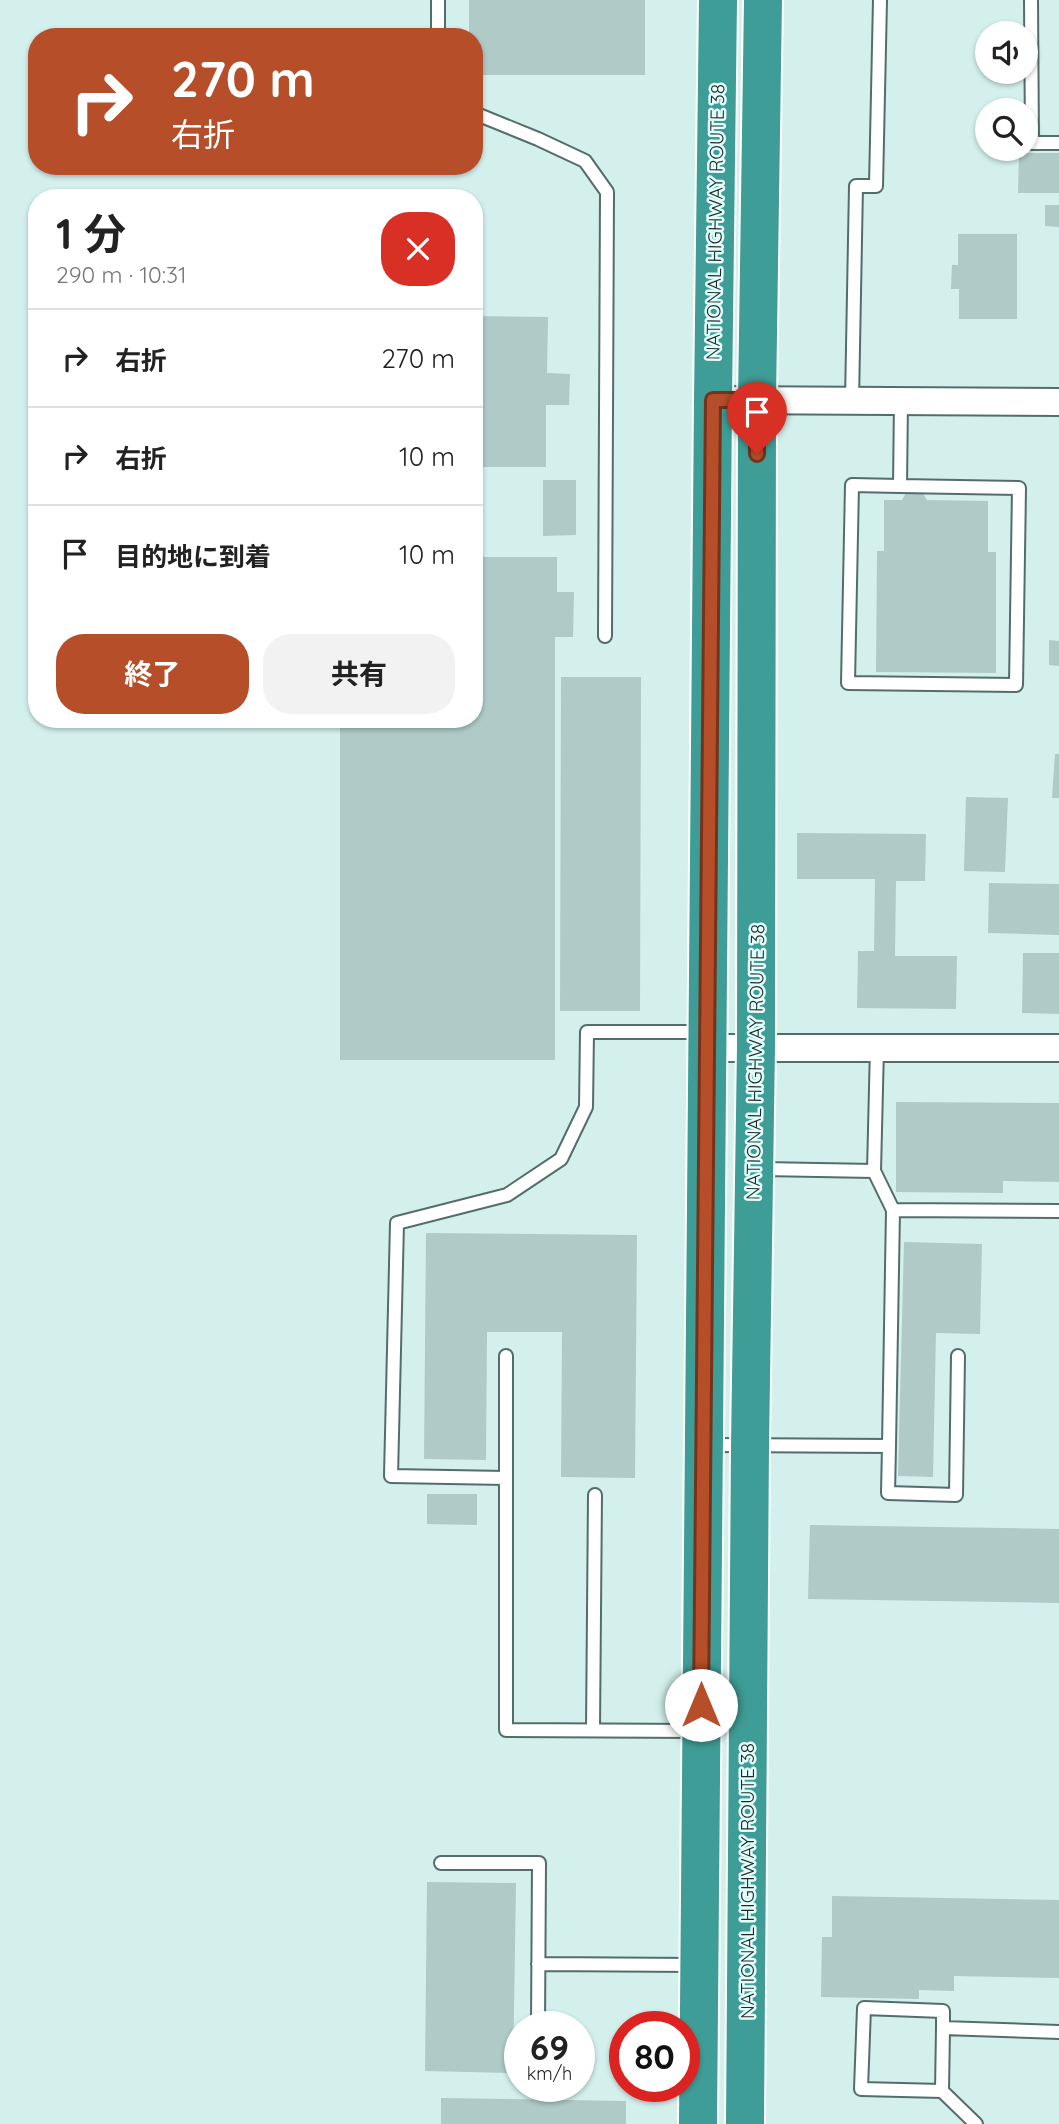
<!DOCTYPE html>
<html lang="ja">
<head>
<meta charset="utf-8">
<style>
  body { margin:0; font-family:Quicksand,"Noto Sans JP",sans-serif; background:#f2f2f2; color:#222; height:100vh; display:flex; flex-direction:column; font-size:26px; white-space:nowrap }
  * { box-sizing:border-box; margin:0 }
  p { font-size:23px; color:#767676 }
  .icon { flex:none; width:38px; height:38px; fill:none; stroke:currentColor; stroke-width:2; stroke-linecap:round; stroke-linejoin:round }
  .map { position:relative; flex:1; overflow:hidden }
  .side { position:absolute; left:28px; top:189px; width:455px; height:539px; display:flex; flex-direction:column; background:#fff; border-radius:28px; box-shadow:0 2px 5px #0004 }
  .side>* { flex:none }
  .hud { position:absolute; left:28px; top:28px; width:455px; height:147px; border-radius:28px; box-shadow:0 2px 5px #0004; background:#b64e2a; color:#fff; overflow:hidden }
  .buttons { position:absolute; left:975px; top:21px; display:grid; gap:14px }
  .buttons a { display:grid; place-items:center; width:63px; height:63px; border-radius:50%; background:#fff; box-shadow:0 2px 5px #0004; font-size:35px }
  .speed { position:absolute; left:504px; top:2011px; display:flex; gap:14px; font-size:35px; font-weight:700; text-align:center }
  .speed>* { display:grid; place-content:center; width:91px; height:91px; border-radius:50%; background:#fff; box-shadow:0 2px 5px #0004; line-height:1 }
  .speed small { font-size:18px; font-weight:400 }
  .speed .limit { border:10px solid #d22; background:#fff; color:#111 }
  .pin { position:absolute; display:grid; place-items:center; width:60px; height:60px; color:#fff; margin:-72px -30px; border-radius:50% 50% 50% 0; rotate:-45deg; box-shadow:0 0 7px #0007 }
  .pin .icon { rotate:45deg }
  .me { position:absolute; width:77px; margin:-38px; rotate:0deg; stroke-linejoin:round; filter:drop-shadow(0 0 5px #0008) }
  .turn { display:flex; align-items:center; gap:24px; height:147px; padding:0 28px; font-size:32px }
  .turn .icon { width:91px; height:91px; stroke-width:2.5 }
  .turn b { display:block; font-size:49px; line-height:60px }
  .round { display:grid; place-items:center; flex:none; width:74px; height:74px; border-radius:28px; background:#f2f2f2 }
  .overview { display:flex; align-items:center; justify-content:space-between; height:119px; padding:0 28px }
  h1 { font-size:42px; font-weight:700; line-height:52px }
  .cta { display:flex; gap:14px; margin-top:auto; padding:14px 28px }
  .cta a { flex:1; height:80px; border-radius:28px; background:#b64e2a; color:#fff; font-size:28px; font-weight:700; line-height:80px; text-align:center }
  .cta a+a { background:#f2f2f2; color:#222 }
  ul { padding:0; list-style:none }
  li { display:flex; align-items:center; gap:21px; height:98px; padding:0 28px; border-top:2px solid #e0e0e0 }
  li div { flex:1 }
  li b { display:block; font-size:26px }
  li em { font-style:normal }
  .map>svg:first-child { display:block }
  .building { fill:#afcac7 }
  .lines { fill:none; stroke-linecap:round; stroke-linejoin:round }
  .lane-casing { stroke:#546d6a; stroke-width:16 }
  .street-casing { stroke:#546d6a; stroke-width:30 }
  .highway-casing { stroke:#fff; stroke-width:42 }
  .lane { stroke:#fff; stroke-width:12 }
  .street { stroke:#fff; stroke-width:26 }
  .highway { stroke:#3e9d96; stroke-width:38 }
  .route-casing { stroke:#76331b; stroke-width:18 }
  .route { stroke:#b64e2a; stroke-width:12 }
  .labels { text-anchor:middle; stroke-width:5; stroke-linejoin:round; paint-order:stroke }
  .street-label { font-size:19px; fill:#1e2827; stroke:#e2fdfa }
</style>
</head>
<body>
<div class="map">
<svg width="1059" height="2124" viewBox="0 0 1059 2124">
  <rect width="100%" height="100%" fill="#d4f0ed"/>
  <path class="building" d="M 469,0 L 645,0 L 645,75 L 474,75 L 474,37 L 469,37 Z
    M 1019,153 L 1059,153 L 1059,193 L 1018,193 Z
    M 1045,205 L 1059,205 L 1059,227 L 1045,226 Z
    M 958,234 L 1017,234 L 1017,319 L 959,319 L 959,289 L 951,289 L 952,265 L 958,265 Z
    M 474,316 L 548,317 L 547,373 L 570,374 L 569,405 L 546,405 L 546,467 L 474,467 Z
    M 543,480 L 576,480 L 576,535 L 543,536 Z
    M 907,491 L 922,492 L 927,500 L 988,501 L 988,552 L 996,552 L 996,673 L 876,672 L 877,551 L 884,551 L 884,500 L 902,500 Z
    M 474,557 L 557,557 L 557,592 L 574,592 L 573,637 L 555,637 L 555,1060 L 340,1060 L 340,719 L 474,719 Z
    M 1049,640 L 1059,641 L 1059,666 L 1049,665 Z
    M 561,677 L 641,677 L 640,1011 L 560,1011 Z
    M 1055,754 L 1059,754 L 1059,798 L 1052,798 Z
    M 966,797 L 1008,798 L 1005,872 L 964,871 Z
    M 797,833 L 926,834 L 925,881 L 896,881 L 895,956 L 957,956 L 956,1009 L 857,1008 L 858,951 L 874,951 L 875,879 L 797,879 Z
    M 989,883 L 1059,884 L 1059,935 L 988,933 Z
    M 1023,953 L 1059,953 L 1059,1014 L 1022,1013 Z
    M 896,1102 L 1059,1103 L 1059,1182 L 1003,1181 L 1003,1193 L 896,1192 Z
    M 426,1233 L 637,1235 L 635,1478 L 561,1477 L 562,1332 L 487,1332 L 486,1460 L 424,1459 Z
    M 904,1242 L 982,1244 L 980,1334 L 936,1333 L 933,1477 L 898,1476 Z
    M 427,1494 L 477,1494 L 477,1525 L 427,1524 Z
    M 810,1525 L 1059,1529 L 1059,1603 L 808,1599 Z
    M 427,1882 L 516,1883 L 513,2073 L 425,2071 Z
    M 832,1896 L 1059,1900 L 1059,1978 L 954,1976 L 954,1991 L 919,1990 L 919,1999 L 821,1997 L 822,1937 L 832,1937 Z
    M 441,2098 L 626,2101 L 626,2124 L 441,2124 Z"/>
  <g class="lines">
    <defs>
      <path id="lane" d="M 438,0 L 438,37
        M 1031,0 L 1032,143 L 1059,143
        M 474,113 L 538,139 L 585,161 L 607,192 L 605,636
        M 852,401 L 856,186 L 876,186 L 880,0
        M 900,486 L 852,485 L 848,683 L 1016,685 L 1019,488 L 900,486 L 901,401
        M 757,1169 L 874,1171 L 877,1047
        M 874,1171 L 893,1210
        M 506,1356 L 506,1730 L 699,1731
        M 706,1445 L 889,1446 L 893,1210 L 1059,1211
        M 889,1446 L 888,1493 L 956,1495 L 958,1356
        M 506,1478 L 391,1476 L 397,1223 L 507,1195 L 561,1159 L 586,1107 L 587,1032 L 703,1032
        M 593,1730 L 595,1495
        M 441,1863 L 539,1863 L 538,2026
        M 538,1964 L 695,1965
        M 942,2091 L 861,2089 L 864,2008 L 943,2011 L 943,2028
        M 976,2124 L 942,2091 L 943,2028 L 1059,2032"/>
      <path id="street" d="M 713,400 L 1059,402
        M 707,1048 L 1059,1048"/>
      <path id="highway" d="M 698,2124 L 713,400 L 718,0
        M 745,2124 L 750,1446 L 756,1047 L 757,400 L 763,0"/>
    </defs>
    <use href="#lane" class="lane-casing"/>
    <use href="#street" class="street-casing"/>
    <use href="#highway" class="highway-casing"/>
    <use href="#lane" class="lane"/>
    <use href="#street" class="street"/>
    <use href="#highway" class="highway"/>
  </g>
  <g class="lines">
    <defs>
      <path id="route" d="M 701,1705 L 713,400 L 757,400 L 757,454"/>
    </defs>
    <use href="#route" class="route-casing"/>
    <use href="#route" class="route"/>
  </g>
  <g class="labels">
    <g class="street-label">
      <text transform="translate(715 222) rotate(-89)" y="7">NATIONAL HIGHWAY ROUTE 38</text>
      <text transform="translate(755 1062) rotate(-89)" y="7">NATIONAL HIGHWAY ROUTE 38</text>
      <text transform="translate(747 1881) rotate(-90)" y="7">NATIONAL HIGHWAY ROUTE 38</text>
    </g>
  </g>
</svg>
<div class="buttons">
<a><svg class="icon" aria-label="sound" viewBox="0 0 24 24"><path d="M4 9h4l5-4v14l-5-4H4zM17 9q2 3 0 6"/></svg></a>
<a><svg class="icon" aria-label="search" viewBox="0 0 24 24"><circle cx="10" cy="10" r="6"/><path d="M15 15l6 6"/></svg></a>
</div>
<div class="speed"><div>69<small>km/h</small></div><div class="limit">80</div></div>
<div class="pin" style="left:757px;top:454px;background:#d93025"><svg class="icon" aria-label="arrive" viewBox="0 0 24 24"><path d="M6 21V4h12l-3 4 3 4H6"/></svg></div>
<svg class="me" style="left:701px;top:1705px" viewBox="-20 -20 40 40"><circle r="19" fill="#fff"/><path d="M0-13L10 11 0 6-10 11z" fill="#b64e2a"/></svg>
<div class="hud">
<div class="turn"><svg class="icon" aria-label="right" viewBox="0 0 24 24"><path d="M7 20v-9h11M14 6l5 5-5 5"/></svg><div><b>270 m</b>右折</div></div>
</div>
<section class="side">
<div class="overview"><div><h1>1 分</h1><p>290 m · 10:31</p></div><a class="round" style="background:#d93025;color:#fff"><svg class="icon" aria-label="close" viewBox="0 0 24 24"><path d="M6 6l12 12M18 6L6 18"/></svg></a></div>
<ul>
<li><svg class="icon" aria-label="right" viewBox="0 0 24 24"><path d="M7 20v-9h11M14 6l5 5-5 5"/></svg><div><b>右折</b></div><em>270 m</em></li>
<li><svg class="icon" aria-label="right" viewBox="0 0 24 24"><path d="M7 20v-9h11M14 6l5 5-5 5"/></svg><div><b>右折</b></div><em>10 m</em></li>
<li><svg class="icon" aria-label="arrive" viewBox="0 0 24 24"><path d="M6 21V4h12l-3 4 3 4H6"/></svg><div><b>目的地に到着</b></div><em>10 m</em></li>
</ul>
<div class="cta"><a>終了</a><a>共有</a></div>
</section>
</div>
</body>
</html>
